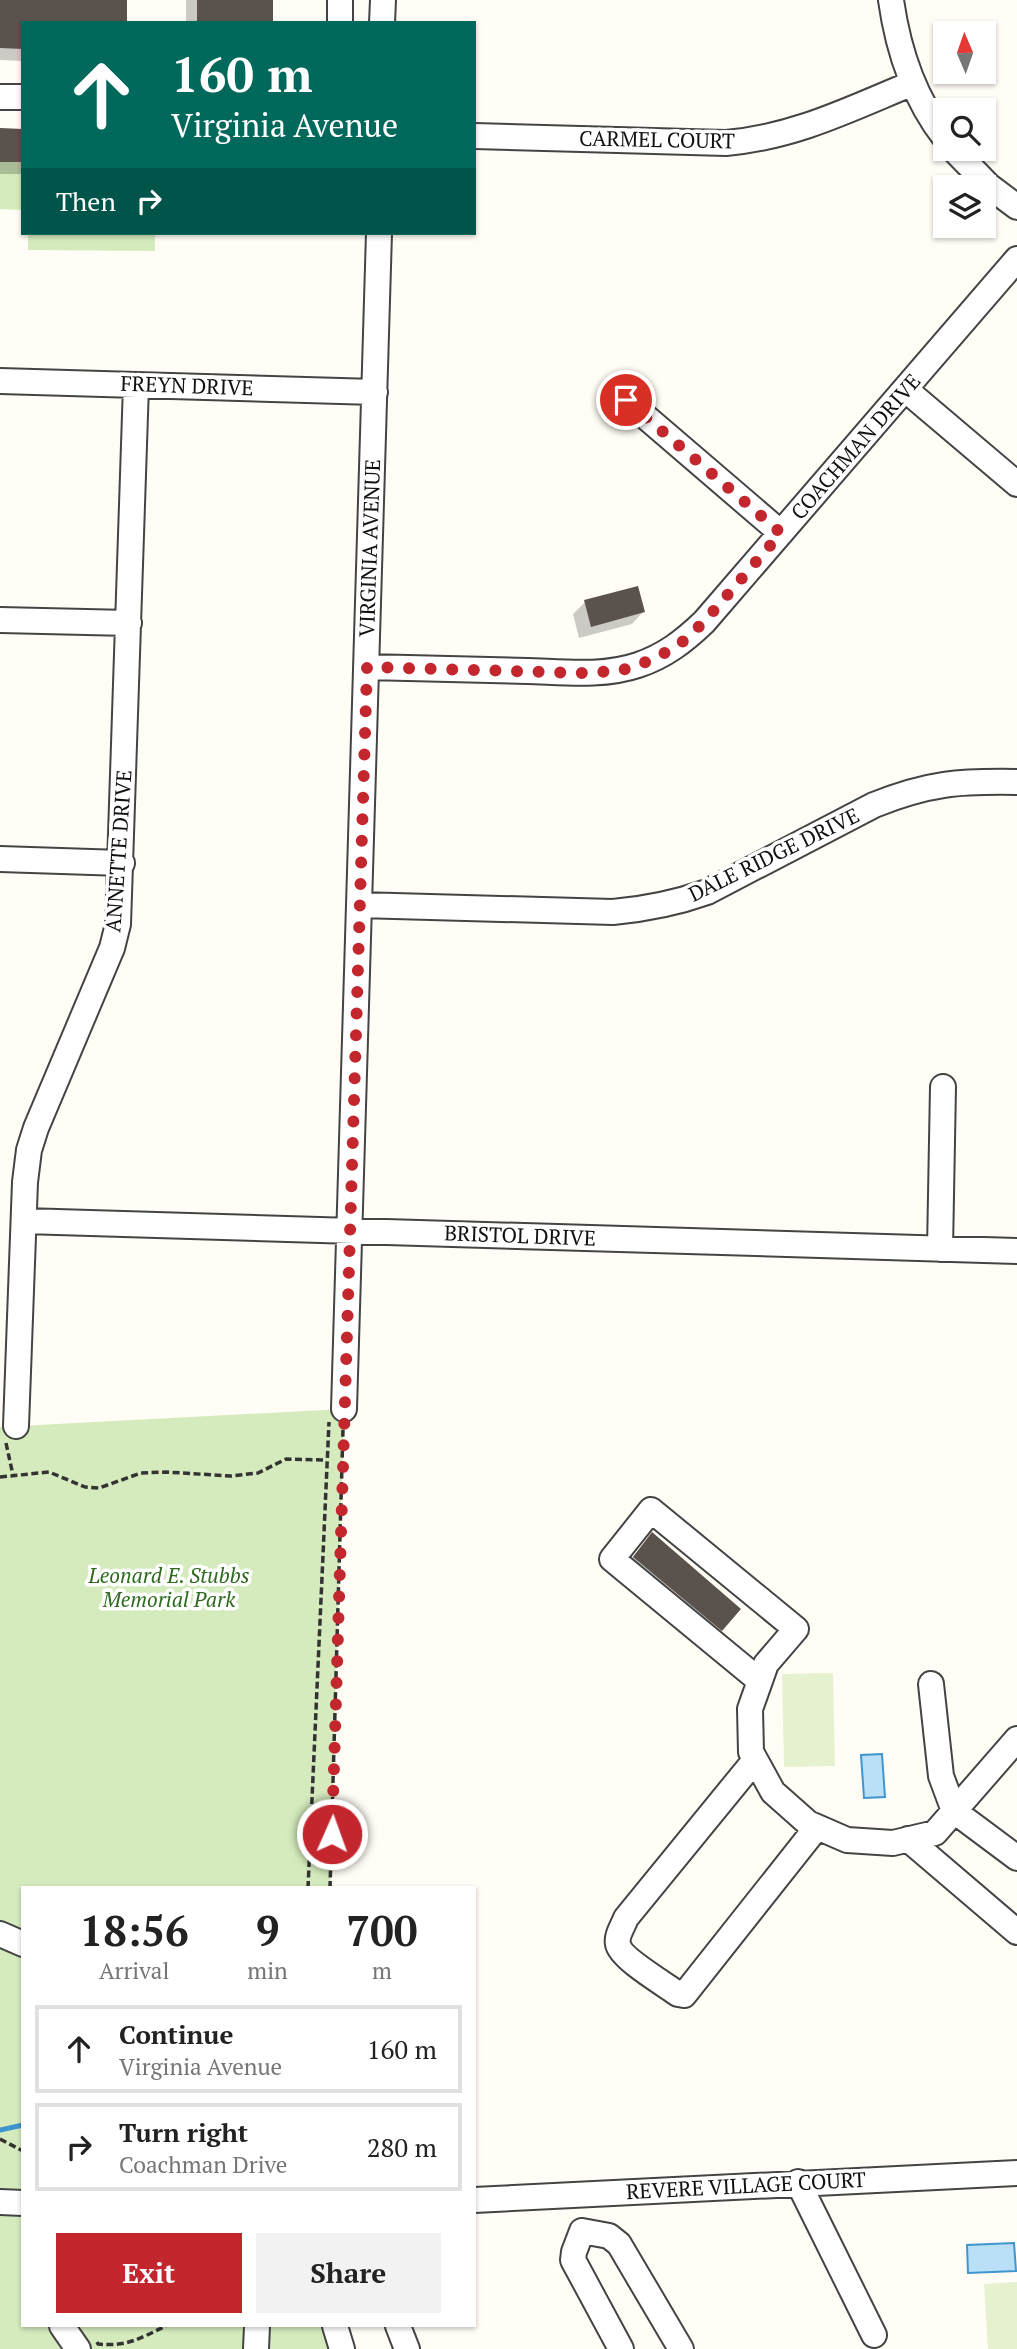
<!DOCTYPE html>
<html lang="en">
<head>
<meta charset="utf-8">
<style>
  body { margin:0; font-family:"PT Serif",serif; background:#f2f2f2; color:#222; height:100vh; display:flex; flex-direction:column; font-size:26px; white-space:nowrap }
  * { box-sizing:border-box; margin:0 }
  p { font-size:23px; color:#767676 }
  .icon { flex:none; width:38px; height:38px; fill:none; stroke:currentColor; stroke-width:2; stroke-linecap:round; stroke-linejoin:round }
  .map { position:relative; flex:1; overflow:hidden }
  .panel { position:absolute; left:21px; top:1886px; width:455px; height:441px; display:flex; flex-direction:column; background:#fff; border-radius:0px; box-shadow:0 2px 5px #0004 }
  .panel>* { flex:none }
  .banner { position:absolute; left:21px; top:21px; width:455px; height:214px; border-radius:0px; box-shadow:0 2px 5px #0004; background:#00695c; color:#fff; overflow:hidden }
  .needle { width:46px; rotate:358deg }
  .controls { position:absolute; left:933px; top:21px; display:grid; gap:14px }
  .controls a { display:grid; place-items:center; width:63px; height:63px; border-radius:0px; background:#fff; box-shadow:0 2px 5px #0004; font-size:35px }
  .pin { position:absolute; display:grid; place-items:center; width:60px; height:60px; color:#fff; margin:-30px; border:4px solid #fff; border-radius:50%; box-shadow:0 2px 7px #0007 }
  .me { position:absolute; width:77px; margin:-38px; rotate:2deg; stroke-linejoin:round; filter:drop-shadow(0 0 5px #0008) }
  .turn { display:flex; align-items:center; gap:24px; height:147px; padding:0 35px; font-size:32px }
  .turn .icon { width:91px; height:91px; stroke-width:2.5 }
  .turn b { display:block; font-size:49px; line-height:60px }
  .then { display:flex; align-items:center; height:66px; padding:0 35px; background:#0003; gap:14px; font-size:26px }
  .eta { display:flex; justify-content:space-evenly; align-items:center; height:119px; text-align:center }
  .eta b { font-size:42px; font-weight:700; line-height:49px }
  .action { display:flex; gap:14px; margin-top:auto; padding:14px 35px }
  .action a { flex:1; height:80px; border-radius:0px; background:#c4262e; color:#fff; font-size:28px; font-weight:700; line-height:80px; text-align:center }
  .action a+a { background:#f2f2f2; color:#222 }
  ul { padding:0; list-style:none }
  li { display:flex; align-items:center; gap:21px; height:88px; margin:0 14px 10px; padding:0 21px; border:4px solid #e0e0e0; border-radius:0px }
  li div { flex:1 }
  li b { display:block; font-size:26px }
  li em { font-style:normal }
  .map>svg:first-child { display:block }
  .green { fill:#d5ebbd }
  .pitch { fill:#e6f2cf }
  .water { fill:#b9e0f7; stroke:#3f96cf; stroke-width:2 }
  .shadow { fill:#0003 }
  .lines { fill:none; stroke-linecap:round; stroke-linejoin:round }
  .stream { stroke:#3f96cf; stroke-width:5 }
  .building { fill:#5a524d }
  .minor-casing { stroke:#444; stroke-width:28 }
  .path { stroke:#333; stroke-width:3.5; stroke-dasharray:7 3.5; stroke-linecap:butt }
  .minor { stroke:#fff; stroke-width:24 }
  .route { stroke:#c4262e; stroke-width:12; stroke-dasharray:0 21.6 }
  .labels { text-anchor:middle; stroke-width:7; stroke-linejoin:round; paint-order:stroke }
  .street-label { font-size:21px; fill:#111; stroke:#fff }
  .park-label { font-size:21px; font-style:italic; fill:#2f6b1f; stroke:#fff }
</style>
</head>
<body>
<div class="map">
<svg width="1017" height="2349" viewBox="0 0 1017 2349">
  <rect width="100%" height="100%" fill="#fffdf5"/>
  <path class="green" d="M 0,162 L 23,162 L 23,210 L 0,209 Z
    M 28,233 L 155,233 L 155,251 L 28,250 Z
    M 344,1409 L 330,1888 L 23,1888 L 23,2326 L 335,2326 L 343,2349 L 0,2349 L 0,1427 Z"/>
  <path class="pitch" d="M 833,1673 L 835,1766 L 784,1767 L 782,1674 Z
    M 1017,2282 L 1017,2349 L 988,2349 L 984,2284 Z"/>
  <path class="water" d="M 882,1754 L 885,1797 L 864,1798 L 861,1755 Z
    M 1014,2243 L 1016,2271 L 968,2273 L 967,2245 Z"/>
  <path class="shadow" d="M 0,0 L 126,0 L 23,23 L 23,61 L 0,60 Z
    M 186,0 L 271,0 L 271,23 L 186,23 Z
    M 0,130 L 23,130 L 23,174 L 0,174 Z
    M 585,602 L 643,612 L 632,624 L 579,638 L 573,614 Z
    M 652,1535 L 721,1630 L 709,1641 L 622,1569 Z"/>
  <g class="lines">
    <path class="stream" d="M 0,2130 L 23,2125"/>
  </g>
  <path class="building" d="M 0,0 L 127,0 L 127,23 L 23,23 L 23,49 L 0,48 Z
    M 197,0 L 273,0 L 273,23 L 197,23 Z
    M 0,128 L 23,129 L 23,162 L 0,162 Z
    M 638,586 L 645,612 L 591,627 L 584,600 Z
    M 652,1532 L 741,1609 L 722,1631 L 633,1557 Z"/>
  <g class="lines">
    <defs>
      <path id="minor" d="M 340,0 L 340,23
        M 891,0 C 898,50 914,98 945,138
        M 382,23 L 383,0
        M 0,97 L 23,97
        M 474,136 L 726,143 C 795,137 850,109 913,83
        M 953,149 L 989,186 L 1017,207
        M 0,381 L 375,392
        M 906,390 L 1017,484
        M 626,400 L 781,533
        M 0,620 L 129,623
        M 367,667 C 420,668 473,670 527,671 C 563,672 603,677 638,665 C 665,656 684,641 704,622 L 1017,259
        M 0,859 L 122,863
        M 359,905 L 613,912 C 646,909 676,903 707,892 L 874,805 C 929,783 959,781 1017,782
        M 24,1221 L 1017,1251
        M 940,1249 L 943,1087
        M 344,1409 L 379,233
        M 16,1426 L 25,1182 L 29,1150 L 36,1128 L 112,948 L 118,924 L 136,385
        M 760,1681 L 612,1559 L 651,1510 L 796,1629 L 766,1664 L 750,1709 L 751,1752 L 773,1792 L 808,1823 L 847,1840 L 893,1843 L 935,1833 L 1017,1739
        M 931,1684 L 941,1776 L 954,1811 L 1017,1858
        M 755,1760 L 626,1918 C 623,1926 616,1936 618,1944 C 620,1958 666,1985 678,1994 L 684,1995 L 817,1827
        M 908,1839 L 1017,1932
        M 0,1934 L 23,1944
        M 798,2182 L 874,2335
        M 474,2200 L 1017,2173
        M 0,2202 L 23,2203
        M 582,2231 L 609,2236 L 619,2244 L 681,2349
        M 582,2231 L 574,2252 L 573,2260 L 621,2349
        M 62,2326 L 78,2349
        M 335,2326 L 342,2349
        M 398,2326 L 407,2349
        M 256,2349 L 257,2326"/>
    </defs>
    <use href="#minor" class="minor-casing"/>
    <path class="path" d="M 6,1443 L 13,1475
      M 0,1477 L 49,1472 L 85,1487 L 99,1488 L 141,1473 L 166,1472 L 231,1476 L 258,1473 L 286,1459 L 326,1460
      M 308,1888 L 329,1422
      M 330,1888 L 343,1429
      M 0,2139 L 23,2151
      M 97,2342 L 98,2344 C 128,2347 140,2338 166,2326"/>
    <use href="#minor" class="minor"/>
  </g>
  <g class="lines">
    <path class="route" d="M 332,1834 L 367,667 L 581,673 L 618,671 L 637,666 L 661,655 L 681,643 L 704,622 L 781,533 L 626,400"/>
  </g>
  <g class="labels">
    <g class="street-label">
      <text transform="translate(657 140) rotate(1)" y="7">CARMEL COURT</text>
      <text transform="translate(187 386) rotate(2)" y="7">FREYN DRIVE</text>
      <text transform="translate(856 447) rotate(-49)" y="7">COACHMAN DRIVE</text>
      <text transform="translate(370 548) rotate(-88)" y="7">VIRGINIA AVENUE</text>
      <text transform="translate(119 851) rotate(-86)" y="7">ANNETTE DRIVE</text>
      <text transform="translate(774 855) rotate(-26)" y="7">DALE RIDGE DRIVE</text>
      <text transform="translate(520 1236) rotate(2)" y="7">BRISTOL DRIVE</text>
      <text transform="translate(746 2186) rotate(-3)" y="7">REVERE VILLAGE COURT</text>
    </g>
    <g class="park-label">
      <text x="169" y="1583">Leonard E. Stubbs<tspan x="169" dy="24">Memorial Park</tspan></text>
    </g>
  </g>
</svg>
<div class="controls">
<a><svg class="needle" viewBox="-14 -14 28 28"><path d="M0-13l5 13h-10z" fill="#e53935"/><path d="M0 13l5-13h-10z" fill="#767676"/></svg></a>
<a><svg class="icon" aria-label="search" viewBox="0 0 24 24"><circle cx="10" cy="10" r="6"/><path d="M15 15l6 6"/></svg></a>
<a><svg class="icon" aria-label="layers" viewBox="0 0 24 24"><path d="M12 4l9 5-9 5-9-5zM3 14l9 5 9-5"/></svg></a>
</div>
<div class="pin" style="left:626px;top:400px;background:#d93025"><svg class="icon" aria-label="arrive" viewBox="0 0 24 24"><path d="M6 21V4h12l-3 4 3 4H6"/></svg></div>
<svg class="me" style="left:332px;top:1834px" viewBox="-20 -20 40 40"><circle r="17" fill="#c4262e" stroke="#fff" stroke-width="3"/><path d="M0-11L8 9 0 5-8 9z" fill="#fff"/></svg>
<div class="banner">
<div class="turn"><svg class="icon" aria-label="ahead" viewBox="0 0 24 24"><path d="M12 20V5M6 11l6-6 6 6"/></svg><div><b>160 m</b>Virginia Avenue</div></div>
<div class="then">Then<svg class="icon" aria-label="right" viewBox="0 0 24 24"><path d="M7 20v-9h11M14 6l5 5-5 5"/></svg></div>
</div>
<section class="panel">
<div class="eta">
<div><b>18:56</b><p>Arrival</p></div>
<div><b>9</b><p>min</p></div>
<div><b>700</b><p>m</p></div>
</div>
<ul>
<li><svg class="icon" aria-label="ahead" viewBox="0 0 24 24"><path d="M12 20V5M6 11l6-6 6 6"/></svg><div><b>Continue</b><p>Virginia Avenue</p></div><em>160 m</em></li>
<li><svg class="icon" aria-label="right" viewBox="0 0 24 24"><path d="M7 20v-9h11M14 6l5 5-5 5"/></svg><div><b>Turn right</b><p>Coachman Drive</p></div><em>280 m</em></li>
</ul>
<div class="action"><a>Exit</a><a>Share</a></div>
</section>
</div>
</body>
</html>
